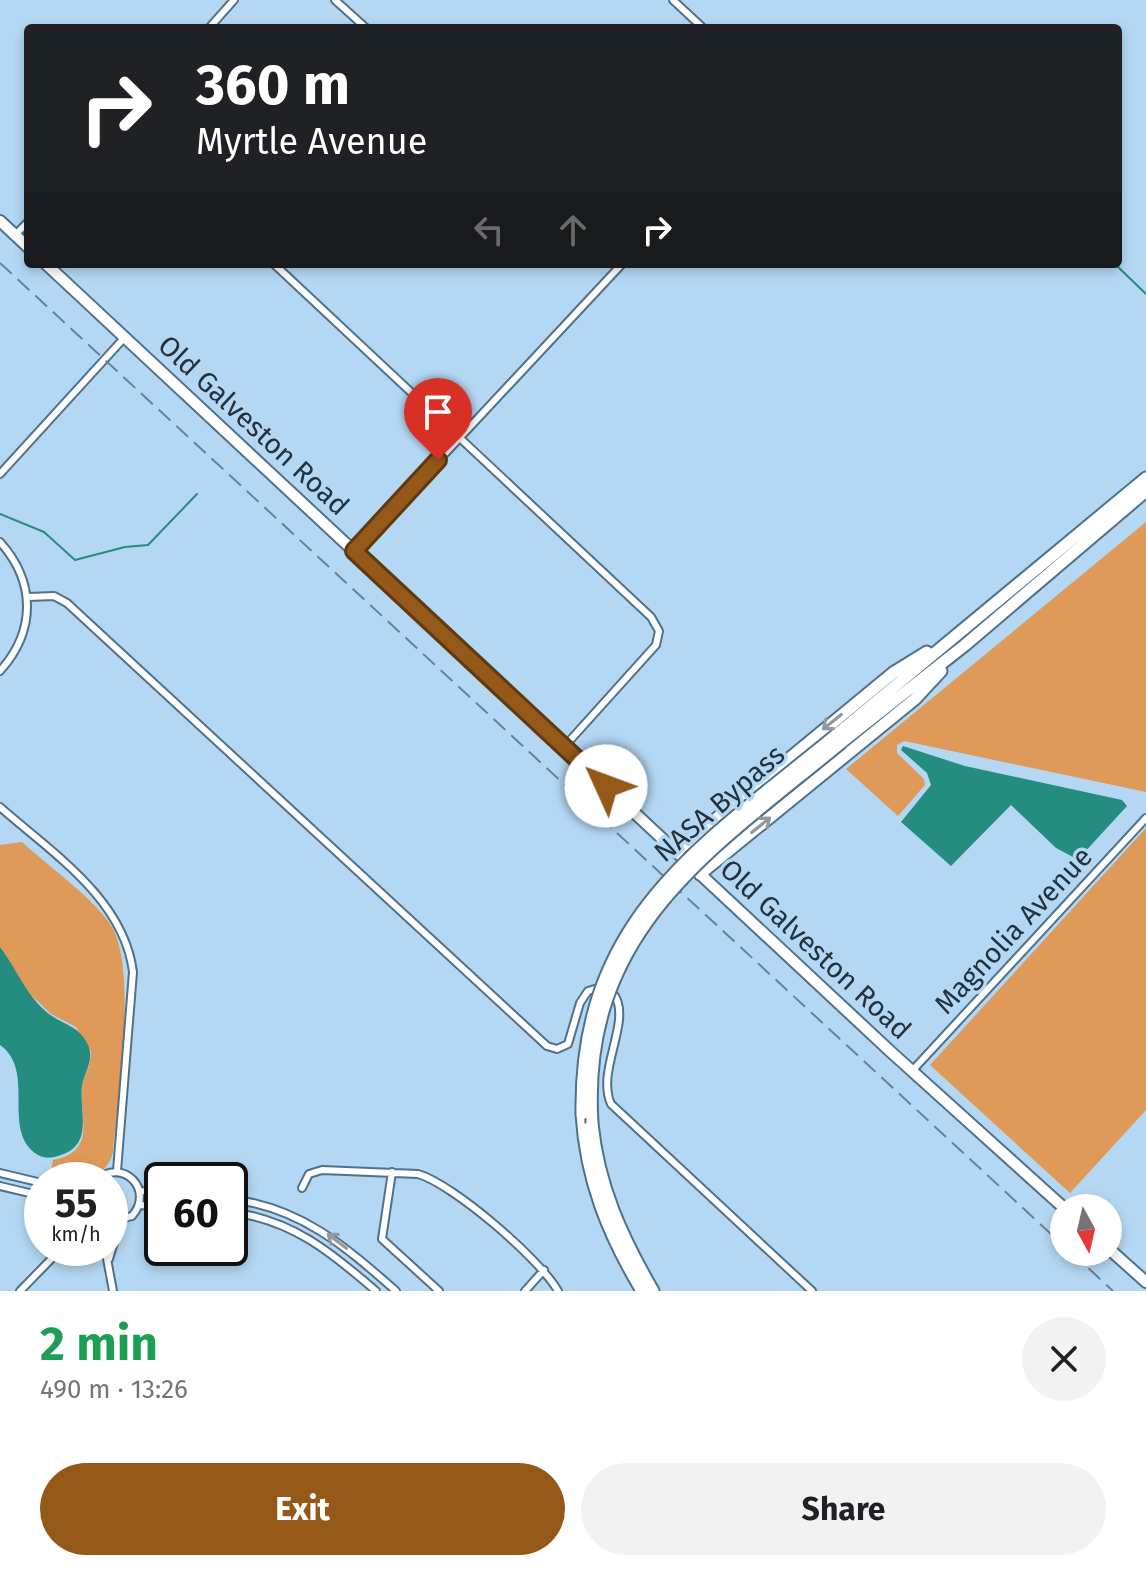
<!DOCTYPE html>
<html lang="en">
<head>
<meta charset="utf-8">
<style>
  body { margin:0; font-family:"Fira Sans",sans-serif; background:#f2f2f2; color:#202124; height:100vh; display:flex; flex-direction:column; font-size:30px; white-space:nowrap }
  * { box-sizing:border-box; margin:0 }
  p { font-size:26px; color:#757577 }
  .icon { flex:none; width:44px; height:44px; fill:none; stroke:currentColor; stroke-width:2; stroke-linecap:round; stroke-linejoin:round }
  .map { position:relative; height:1291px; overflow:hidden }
  .panel { display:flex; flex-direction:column; background:#fff; flex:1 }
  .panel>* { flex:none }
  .banner { position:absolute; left:24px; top:24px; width:1098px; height:244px; border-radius:8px; box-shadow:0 4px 12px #0003; background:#202124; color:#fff; overflow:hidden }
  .needle { width:52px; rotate:172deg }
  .tools { position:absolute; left:1050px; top:1194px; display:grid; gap:16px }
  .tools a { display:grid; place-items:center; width:72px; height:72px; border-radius:50%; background:#fff; box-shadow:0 4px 12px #0003; font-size:40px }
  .speed { position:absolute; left:24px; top:1162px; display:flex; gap:16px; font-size:40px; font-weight:700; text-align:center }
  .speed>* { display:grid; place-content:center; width:104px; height:104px; border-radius:50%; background:#fff; box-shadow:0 4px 12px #0003; line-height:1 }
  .speed small { font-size:20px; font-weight:400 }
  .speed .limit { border:4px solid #111; border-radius:12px; background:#fff; color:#111 }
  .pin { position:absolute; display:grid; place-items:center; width:68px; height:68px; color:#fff; margin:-82px -34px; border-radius:50% 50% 50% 0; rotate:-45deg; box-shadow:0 0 8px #0007 }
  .pin .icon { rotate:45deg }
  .me { position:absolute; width:88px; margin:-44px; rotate:313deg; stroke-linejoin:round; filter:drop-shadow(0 0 6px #0008) }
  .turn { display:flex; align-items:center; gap:28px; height:168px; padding:0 40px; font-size:36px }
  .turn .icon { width:104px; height:104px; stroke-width:2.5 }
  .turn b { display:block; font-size:56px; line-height:68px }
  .lanes { display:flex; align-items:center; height:76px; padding:0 40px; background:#0003; justify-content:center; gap:40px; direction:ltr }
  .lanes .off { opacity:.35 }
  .round { display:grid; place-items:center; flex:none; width:84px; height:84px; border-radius:42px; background:#f2f2f2 }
  .overview { display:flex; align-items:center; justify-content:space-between; height:136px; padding:0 40px }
  h1 { font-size:48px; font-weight:700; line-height:60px; color:#1e9e55 }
  .primary-button { display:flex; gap:16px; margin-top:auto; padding:16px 40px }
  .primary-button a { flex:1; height:92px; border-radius:48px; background:#945818; color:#fff; font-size:32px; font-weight:700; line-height:92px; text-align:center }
  .primary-button a+a { background:#f2f2f2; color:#202124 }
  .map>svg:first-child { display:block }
  .green { fill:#df9958 }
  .water { fill:#248d7f }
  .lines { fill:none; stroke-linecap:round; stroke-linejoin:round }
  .stream { stroke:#248d7f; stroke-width:2 }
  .minor-casing { stroke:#50718a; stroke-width:10 }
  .primary-casing { stroke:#50718a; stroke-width:14 }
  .motorway-casing { stroke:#50718a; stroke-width:15 }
  .minor { stroke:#fff; stroke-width:6 }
  .primary { stroke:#fff; stroke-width:10 }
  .motorway { stroke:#fff; stroke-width:11 }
  .rail { stroke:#698195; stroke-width:2; stroke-dasharray:16 8; stroke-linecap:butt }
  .motorway-bridge-casing { stroke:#50718a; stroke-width:15; stroke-linecap:butt }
  .motorway-bridge { stroke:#fff; stroke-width:11 }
  .oneway { stroke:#92989e }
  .route-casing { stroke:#603910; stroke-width:20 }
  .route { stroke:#945818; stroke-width:14 }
  .labels { text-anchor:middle; stroke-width:7; stroke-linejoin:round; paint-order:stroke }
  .street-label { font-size:28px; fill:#24323e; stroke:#b4d8f4 }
</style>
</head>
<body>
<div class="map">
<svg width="1146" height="1291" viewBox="0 0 1146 1291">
  <rect width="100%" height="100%" fill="#b4d8f4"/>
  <path class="green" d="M 1146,522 L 1146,792 L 904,741 L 897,745 L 897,753 L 924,779 L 925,785 L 898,816 L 846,769 Z
    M 1146,828 L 1146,1110 L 1070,1193 L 930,1065 Z
    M 22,842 C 48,866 87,893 108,921 C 140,961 117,1100 113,1152 C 107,1181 74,1180 50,1180 L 53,1160 C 98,1151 79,1117 82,1087 C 84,1074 92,1064 91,1051 L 76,1027 L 51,1014 L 29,993 L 0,947 L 0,845 Z"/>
  <path class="water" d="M 903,746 L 965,766 L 1122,800 L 1127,806 L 1082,855 L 1073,857 L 1056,848 L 1011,805 L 951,866 L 901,822 L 931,785 L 927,773 L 901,750 Z
    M 0,947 C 17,969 28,1000 52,1016 C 67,1026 80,1027 88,1045 C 95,1060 84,1072 82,1086 C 79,1112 94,1144 61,1155 C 53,1158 45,1159 38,1155 C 0,1132 37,1071 0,1045 Z"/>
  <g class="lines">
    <path class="stream" d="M 1115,264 L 1146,294
      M 0,514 L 44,532 L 75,560 L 125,547 L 148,545 L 197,494"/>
    <defs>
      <path id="minor" d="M 335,0 L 366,28
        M 673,0 L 703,28
        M 209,28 L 234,0
        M 15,235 L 28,222
        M 274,264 L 651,617 L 659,631 L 656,645 L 564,747
        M 0,474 L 125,337
        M 0,542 C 36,582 36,631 0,671
        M 354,551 L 622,264
        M 28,597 L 54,596 L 67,603 L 547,1046 L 557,1049 L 568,1044 L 580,1003 L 588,991 L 598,988 L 615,996 C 631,1023 596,1071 611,1104 L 812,1291
        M 0,807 C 51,852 124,899 133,972 L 117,1171
        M 912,1071 L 1146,818
        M 392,1172 L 382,1239 L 439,1291
        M 0,1173 L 42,1183
        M 96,1180 C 123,1157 155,1190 132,1216 L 110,1222
        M 0,1186 L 42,1196
        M 302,1188 L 309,1174 L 322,1170 L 418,1174 C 453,1184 540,1259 558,1291
        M 141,1191 L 162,1193
        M 230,1199 C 300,1207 345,1246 396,1291
        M 140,1205 L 162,1207
        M 230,1212 C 291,1219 331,1252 376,1291
        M 105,1248 L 113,1291
        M 109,1259 L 120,1222
        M 20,1291 L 62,1248
        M 525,1291 L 544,1270"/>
      <path id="primary" d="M 0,221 L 28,247
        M 46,264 L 891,1052 L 1064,1208
        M 1108,1248 L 1146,1282"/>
      <path id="motorway" d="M 836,735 L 1146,478
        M 842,742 L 965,645 L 1146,491
        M 676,852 L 893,673 L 927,652
        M 700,874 L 915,699 L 941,671
        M 582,1114 C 586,1180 608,1234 642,1291
        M 592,1123 C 598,1186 622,1237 653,1291"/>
    </defs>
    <use href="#minor" class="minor-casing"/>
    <use href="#primary" class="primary-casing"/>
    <use href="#motorway" class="motorway-casing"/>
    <use href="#minor" class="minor"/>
    <use href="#primary" class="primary"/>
    <use href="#motorway" class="motorway"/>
    <path class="rail" d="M 0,263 L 1064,1246
      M 1071,1252 L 1113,1291"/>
    <defs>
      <path id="motorway-bridge" d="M 582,1114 C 579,918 701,846 836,735
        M 592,1123 C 580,930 710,851 842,742"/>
    </defs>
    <use href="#motorway-bridge" class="motorway-bridge-casing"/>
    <use href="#motorway-bridge" class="motorway-bridge"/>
  </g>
  <defs><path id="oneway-shaft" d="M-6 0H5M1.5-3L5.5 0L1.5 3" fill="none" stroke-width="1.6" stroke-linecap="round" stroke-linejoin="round" transform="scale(2)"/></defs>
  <g class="oneway">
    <use href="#oneway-shaft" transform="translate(832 722) rotate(141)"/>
    <use href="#oneway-shaft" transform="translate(761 825) rotate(-39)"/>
    <use href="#oneway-shaft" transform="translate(337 1241) rotate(-143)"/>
  </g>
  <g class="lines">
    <defs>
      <path id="route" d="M 438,460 L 354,551 L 606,786"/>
    </defs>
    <use href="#route" class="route-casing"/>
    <use href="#route" class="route"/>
  </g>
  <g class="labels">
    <g class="street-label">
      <text transform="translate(254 425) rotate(43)" y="10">Old Galveston Road</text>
      <text transform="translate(719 803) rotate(-41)" y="10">NASA Bypass</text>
      <text transform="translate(1013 930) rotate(-47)" y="10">Magnolia Avenue</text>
      <text transform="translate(816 949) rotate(43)" y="10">Old Galveston Road</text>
    </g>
  </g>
</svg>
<div class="tools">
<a><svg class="needle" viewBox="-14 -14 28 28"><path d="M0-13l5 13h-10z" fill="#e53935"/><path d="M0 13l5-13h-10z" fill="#757577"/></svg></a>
</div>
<div class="speed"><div>55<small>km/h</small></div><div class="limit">60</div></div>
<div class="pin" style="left:438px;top:460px;background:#d93025"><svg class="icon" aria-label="arrive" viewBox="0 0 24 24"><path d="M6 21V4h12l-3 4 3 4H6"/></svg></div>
<svg class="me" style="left:606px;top:786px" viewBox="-20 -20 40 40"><circle r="19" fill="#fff"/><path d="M0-13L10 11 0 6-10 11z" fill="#945818"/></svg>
<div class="banner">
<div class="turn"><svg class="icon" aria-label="right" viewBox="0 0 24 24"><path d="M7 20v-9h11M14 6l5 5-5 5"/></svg><div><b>360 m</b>Myrtle Avenue</div></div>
<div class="lanes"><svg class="icon off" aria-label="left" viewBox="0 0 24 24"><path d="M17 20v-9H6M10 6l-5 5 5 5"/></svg><svg class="icon off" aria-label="ahead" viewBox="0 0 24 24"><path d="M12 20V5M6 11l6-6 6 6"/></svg><svg class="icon" aria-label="right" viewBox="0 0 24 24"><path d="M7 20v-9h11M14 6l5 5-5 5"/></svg></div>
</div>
</div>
<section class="panel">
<div class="overview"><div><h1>2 min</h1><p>490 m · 13:26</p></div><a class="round"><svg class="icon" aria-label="close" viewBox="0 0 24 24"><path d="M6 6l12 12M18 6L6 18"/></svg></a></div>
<div class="primary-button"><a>Exit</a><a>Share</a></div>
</section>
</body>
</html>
